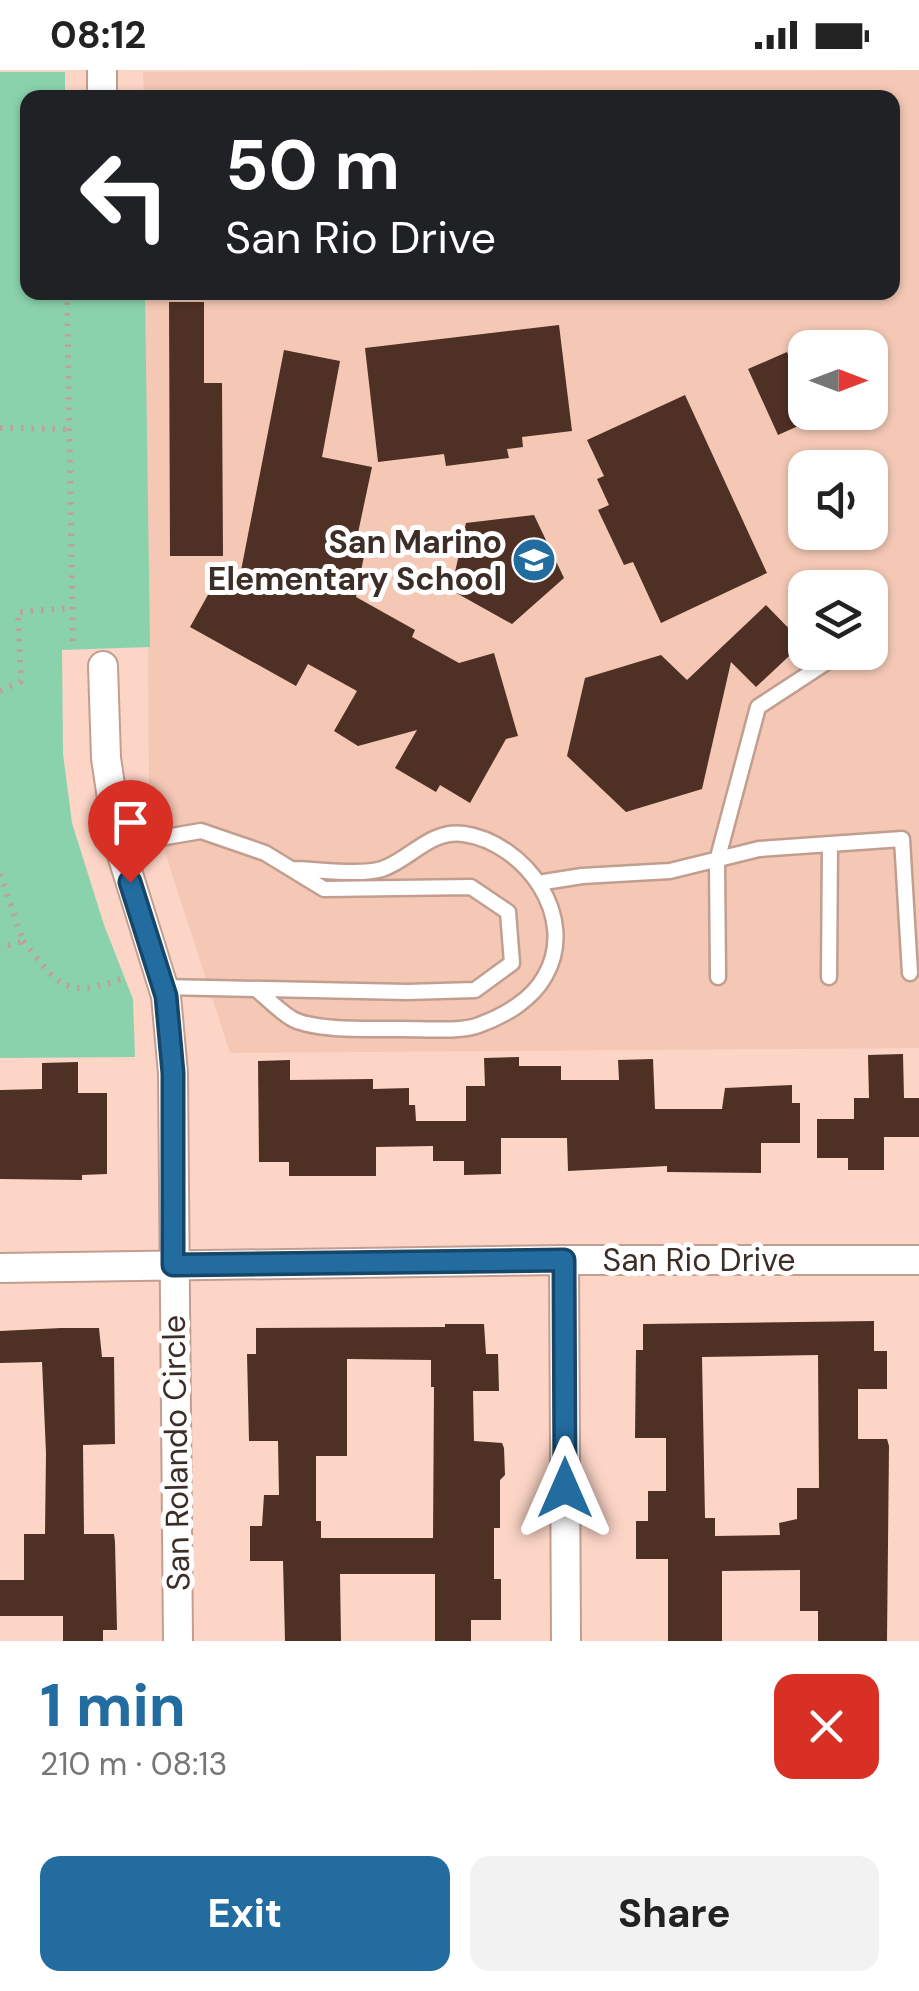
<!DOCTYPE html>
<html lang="en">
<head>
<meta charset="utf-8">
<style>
  body { margin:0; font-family:"DM Sans",sans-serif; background:#f2f2f2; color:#222; height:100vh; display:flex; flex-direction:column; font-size:38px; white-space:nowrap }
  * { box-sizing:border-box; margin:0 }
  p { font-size:32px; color:#767676 }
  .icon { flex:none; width:55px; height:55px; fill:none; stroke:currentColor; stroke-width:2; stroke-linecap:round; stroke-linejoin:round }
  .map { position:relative; height:1571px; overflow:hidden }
  .sheet { display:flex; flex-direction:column; background:#fff; flex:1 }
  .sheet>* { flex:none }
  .guide { position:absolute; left:20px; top:20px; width:880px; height:210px; border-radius:20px; box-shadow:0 2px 8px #0004; background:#202124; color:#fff; overflow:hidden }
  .needle { width:65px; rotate:90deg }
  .fabs { position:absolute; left:788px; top:260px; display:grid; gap:20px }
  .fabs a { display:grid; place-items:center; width:100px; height:100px; border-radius:20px; background:#fff; box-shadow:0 2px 8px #0004; font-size:50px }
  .pin { position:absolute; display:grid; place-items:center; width:85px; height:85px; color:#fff; margin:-102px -42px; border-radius:50% 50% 50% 0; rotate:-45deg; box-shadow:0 0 10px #0007 }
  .pin .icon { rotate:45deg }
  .me { position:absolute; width:110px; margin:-55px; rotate:0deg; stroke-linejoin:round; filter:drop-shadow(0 0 8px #0008) }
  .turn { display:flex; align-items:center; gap:35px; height:210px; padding:0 40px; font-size:45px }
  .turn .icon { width:130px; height:130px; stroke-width:2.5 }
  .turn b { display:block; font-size:70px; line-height:85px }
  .round { display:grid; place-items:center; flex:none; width:105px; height:105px; border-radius:20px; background:#f2f2f2 }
  .head { display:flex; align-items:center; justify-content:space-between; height:170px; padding:0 40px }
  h1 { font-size:60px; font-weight:700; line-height:75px; color:#226ca0 }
  .cta { display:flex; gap:20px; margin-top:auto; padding:20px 40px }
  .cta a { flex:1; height:115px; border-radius:20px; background:#226ca0; color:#fff; font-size:40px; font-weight:700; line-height:115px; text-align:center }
  .cta a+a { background:#f2f2f2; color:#222 }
  .status { display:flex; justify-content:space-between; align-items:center; height:70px; padding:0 50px; background:#fff; direction:ltr }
  .status svg { height:28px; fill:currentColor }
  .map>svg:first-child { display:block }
  .built { fill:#f4c8b5; fill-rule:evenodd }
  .green { fill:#8ad2ac }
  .building { fill:#4e3024; fill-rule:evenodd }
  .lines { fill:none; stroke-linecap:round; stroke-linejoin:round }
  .service-casing { stroke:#c29e90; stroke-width:19 }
  .minor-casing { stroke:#c29e90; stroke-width:32 }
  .path { stroke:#c0a094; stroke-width:6; stroke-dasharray:2.5 8; stroke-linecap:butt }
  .service { stroke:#fff; stroke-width:14 }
  .minor { stroke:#fff; stroke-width:28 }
  .route-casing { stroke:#164668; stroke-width:25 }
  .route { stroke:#226ca0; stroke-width:18 }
  .labels { text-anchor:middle; stroke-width:10; stroke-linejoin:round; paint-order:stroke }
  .poi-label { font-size:32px; font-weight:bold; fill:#3c2d27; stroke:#fff; text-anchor:end }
  .street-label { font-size:32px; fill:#3c2d27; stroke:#fff }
</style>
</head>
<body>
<div class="status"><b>08:12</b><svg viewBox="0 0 49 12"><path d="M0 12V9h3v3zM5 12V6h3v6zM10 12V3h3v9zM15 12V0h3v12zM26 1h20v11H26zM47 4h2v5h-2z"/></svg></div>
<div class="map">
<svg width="919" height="1571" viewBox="0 0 919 1571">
  <rect width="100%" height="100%" fill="#fcd5c6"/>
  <path class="built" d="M 919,0 L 919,978 L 230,983 L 164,779 L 149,715 L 145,223 L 892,222 L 892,28 L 144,28 L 143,2 ZM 805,278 L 870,278 L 870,342 L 805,342 ZM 805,398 L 870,398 L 870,462 L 805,462 ZM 805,518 L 870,518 L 870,582 L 805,582 Z"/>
  <path class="green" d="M 0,2 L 65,2 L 65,27 L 28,28 L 28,222 L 145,223 L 150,577 L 62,580 L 63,684 L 72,753 L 104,855 L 133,929 L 135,987 L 0,988 Z"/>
  <path class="building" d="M 169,232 L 204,232 L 204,313 L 222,313 L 223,486 L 170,486 Z
    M 559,255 L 572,361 L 522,367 L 523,377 L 507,379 L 509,388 L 446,396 L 444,384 L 378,392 L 365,278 Z
    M 284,280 L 340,291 L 322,387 L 372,397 L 358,463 L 368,465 L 356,527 L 415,560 L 412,567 L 459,593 L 494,583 L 518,666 L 506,669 L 470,733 L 440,715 L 436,722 L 395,698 L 417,660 L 358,676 L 334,661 L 357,621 L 308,594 L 296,616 L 190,557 L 214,514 L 238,516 Z
    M 787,282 L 805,323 L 805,353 L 778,365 L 748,299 Z
    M 685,325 L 767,503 L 661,553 L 633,492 L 624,495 L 598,440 L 609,435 L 597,409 L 604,406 L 587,370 Z
    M 534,445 L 564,508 L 512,554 L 451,520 L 466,453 Z
    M 766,535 L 803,573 L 756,617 L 731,592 L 702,719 L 626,742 L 567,686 L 585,608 L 661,585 L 687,610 Z
    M 903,984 L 904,1028 L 919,1028 L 919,1067 L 884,1067 L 884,1100 L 848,1100 L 848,1088 L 817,1088 L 817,1049 L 854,1049 L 854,1028 L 869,1028 L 868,985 Z
    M 519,987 L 519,996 L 561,996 L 561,1010 L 619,1010 L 618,990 L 653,989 L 655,1039 L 722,1039 L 725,1018 L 792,1015 L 792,1033 L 800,1033 L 800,1073 L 761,1073 L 761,1103 L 667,1102 L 667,1096 L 568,1101 L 567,1068 L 501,1068 L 501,1104 L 464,1105 L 464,1091 L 433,1091 L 433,1076 L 376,1077 L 376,1106 L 289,1106 L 289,1092 L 259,1092 L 258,991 L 290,990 L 290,1010 L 373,1009 L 373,1019 L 409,1018 L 409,1035 L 415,1035 L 416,1051 L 466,1051 L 466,1016 L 485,1016 L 484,988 Z
    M 78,992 L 78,1023 L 107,1023 L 107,1104 L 82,1105 L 82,1110 L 0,1109 L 0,1020 L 42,1019 L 42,993 Z
    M 874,1251 L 874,1281 L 887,1281 L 887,1319 L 858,1319 L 858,1369 L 887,1369 L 889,1376 L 887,1571 L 818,1571 L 818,1541 L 800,1541 L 800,1500 L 722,1501 L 722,1571 L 668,1571 L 668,1489 L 636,1489 L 636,1451 L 648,1451 L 648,1421 L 666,1421 L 666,1368 L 635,1368 L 636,1280 L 643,1280 L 643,1254 ZM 818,1285 L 819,1418 L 797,1418 L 797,1449 L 779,1453 L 780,1465 L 715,1466 L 715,1448 L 705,1448 L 702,1287 Z
    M 445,1254 L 484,1254 L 486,1284 L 498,1284 L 499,1321 L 473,1321 L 474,1371 L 502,1373 L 504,1378 L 505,1405 L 500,1410 L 500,1458 L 494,1458 L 494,1509 L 501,1509 L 501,1550 L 471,1550 L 471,1571 L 435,1571 L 435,1504 L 340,1504 L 341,1571 L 285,1571 L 283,1491 L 250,1491 L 250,1456 L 262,1456 L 264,1425 L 279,1425 L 278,1371 L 249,1371 L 247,1284 L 256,1284 L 256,1258 L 445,1257 ZM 347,1289 L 431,1290 L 431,1317 L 434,1317 L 433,1468 L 321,1468 L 321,1451 L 316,1451 L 316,1386 L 347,1386 Z
    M 61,1258 L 99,1258 L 102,1287 L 114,1287 L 115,1374 L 83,1375 L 84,1464 L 114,1464 L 115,1472 L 117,1560 L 103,1560 L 103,1571 L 63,1571 L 63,1546 L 0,1546 L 0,1510 L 24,1510 L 24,1464 L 45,1464 L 46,1383 L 42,1292 L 0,1293 L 0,1261 Z"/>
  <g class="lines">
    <defs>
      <path id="service" d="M 119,775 L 201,761 L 265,783 L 324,819 L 471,817 L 508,842 L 512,893 L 475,920 L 407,922 L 163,917
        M 538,813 L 582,806 L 670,801 L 759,779 L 902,769 L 910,903
        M 718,907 L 717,791 L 758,637 L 836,586
        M 829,907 L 830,774
        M 256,919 C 267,928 278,940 291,948 C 311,961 371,959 396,959 C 418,958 459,963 479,955 C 504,946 532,930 545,906 C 579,847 525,773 464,764 C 430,759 410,790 382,799 C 359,806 316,799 291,799"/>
      <path id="minor" d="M 102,0 L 102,28
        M 103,596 L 106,688 L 119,775 L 166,926 L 173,1003 L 178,1571
        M 564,1190 L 566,1571
        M 0,1198 L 564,1190 L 919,1190"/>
    </defs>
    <use href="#service" class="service-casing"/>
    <use href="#minor" class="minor-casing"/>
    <path class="path" d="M 67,222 L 73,578
      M 0,358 L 69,359
      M 0,621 L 21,611 L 18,542 L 72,538
      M 0,804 L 23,871 L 0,878
      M 23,871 C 60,917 65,929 124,908"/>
    <use href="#service" class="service"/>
    <use href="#minor" class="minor"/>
  </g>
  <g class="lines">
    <defs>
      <path id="route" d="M 130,812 L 166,926 L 173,1003 L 173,1195 L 564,1190 L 565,1418"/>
    </defs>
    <use href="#route" class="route-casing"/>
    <use href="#route" class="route"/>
  </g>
  <defs>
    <symbol id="school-disc" viewBox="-11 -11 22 22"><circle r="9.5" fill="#226ca0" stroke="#fff"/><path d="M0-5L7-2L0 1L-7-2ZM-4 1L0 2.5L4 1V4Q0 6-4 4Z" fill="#fff"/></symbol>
  </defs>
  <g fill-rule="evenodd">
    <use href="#school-disc" x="509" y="465" width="50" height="50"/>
  </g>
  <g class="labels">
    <g class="poi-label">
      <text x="502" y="483">San Marino<tspan x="502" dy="37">Elementary School</tspan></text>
    </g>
    <g class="street-label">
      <text x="699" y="1201">San Rio Drive</text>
      <text transform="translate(176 1383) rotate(-91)" y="11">San Rolando Circle</text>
    </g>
  </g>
</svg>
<div class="fabs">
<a><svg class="needle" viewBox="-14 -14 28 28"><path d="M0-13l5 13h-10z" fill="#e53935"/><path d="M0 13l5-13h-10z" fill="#767676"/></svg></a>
<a><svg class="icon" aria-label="sound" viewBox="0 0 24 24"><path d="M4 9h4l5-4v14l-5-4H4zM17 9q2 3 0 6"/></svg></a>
<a><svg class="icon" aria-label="layers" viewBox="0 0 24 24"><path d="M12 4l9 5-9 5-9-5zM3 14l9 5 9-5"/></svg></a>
</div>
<div class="pin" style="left:130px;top:812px;background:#d93025"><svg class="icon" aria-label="arrive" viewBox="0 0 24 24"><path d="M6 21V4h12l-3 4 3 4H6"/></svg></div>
<svg class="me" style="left:565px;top:1418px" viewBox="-20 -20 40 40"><path d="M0-17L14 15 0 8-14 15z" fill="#226ca0" stroke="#fff" stroke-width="4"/></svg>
<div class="guide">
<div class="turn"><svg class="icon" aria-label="left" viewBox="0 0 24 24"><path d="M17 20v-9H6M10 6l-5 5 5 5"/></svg><div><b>50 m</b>San Rio Drive</div></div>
</div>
</div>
<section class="sheet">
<div class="head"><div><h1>1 min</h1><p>210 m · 08:13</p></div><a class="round" style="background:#d93025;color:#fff"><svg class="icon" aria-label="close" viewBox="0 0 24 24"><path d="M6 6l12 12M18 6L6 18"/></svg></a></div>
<div class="cta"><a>Exit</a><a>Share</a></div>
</section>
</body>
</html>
